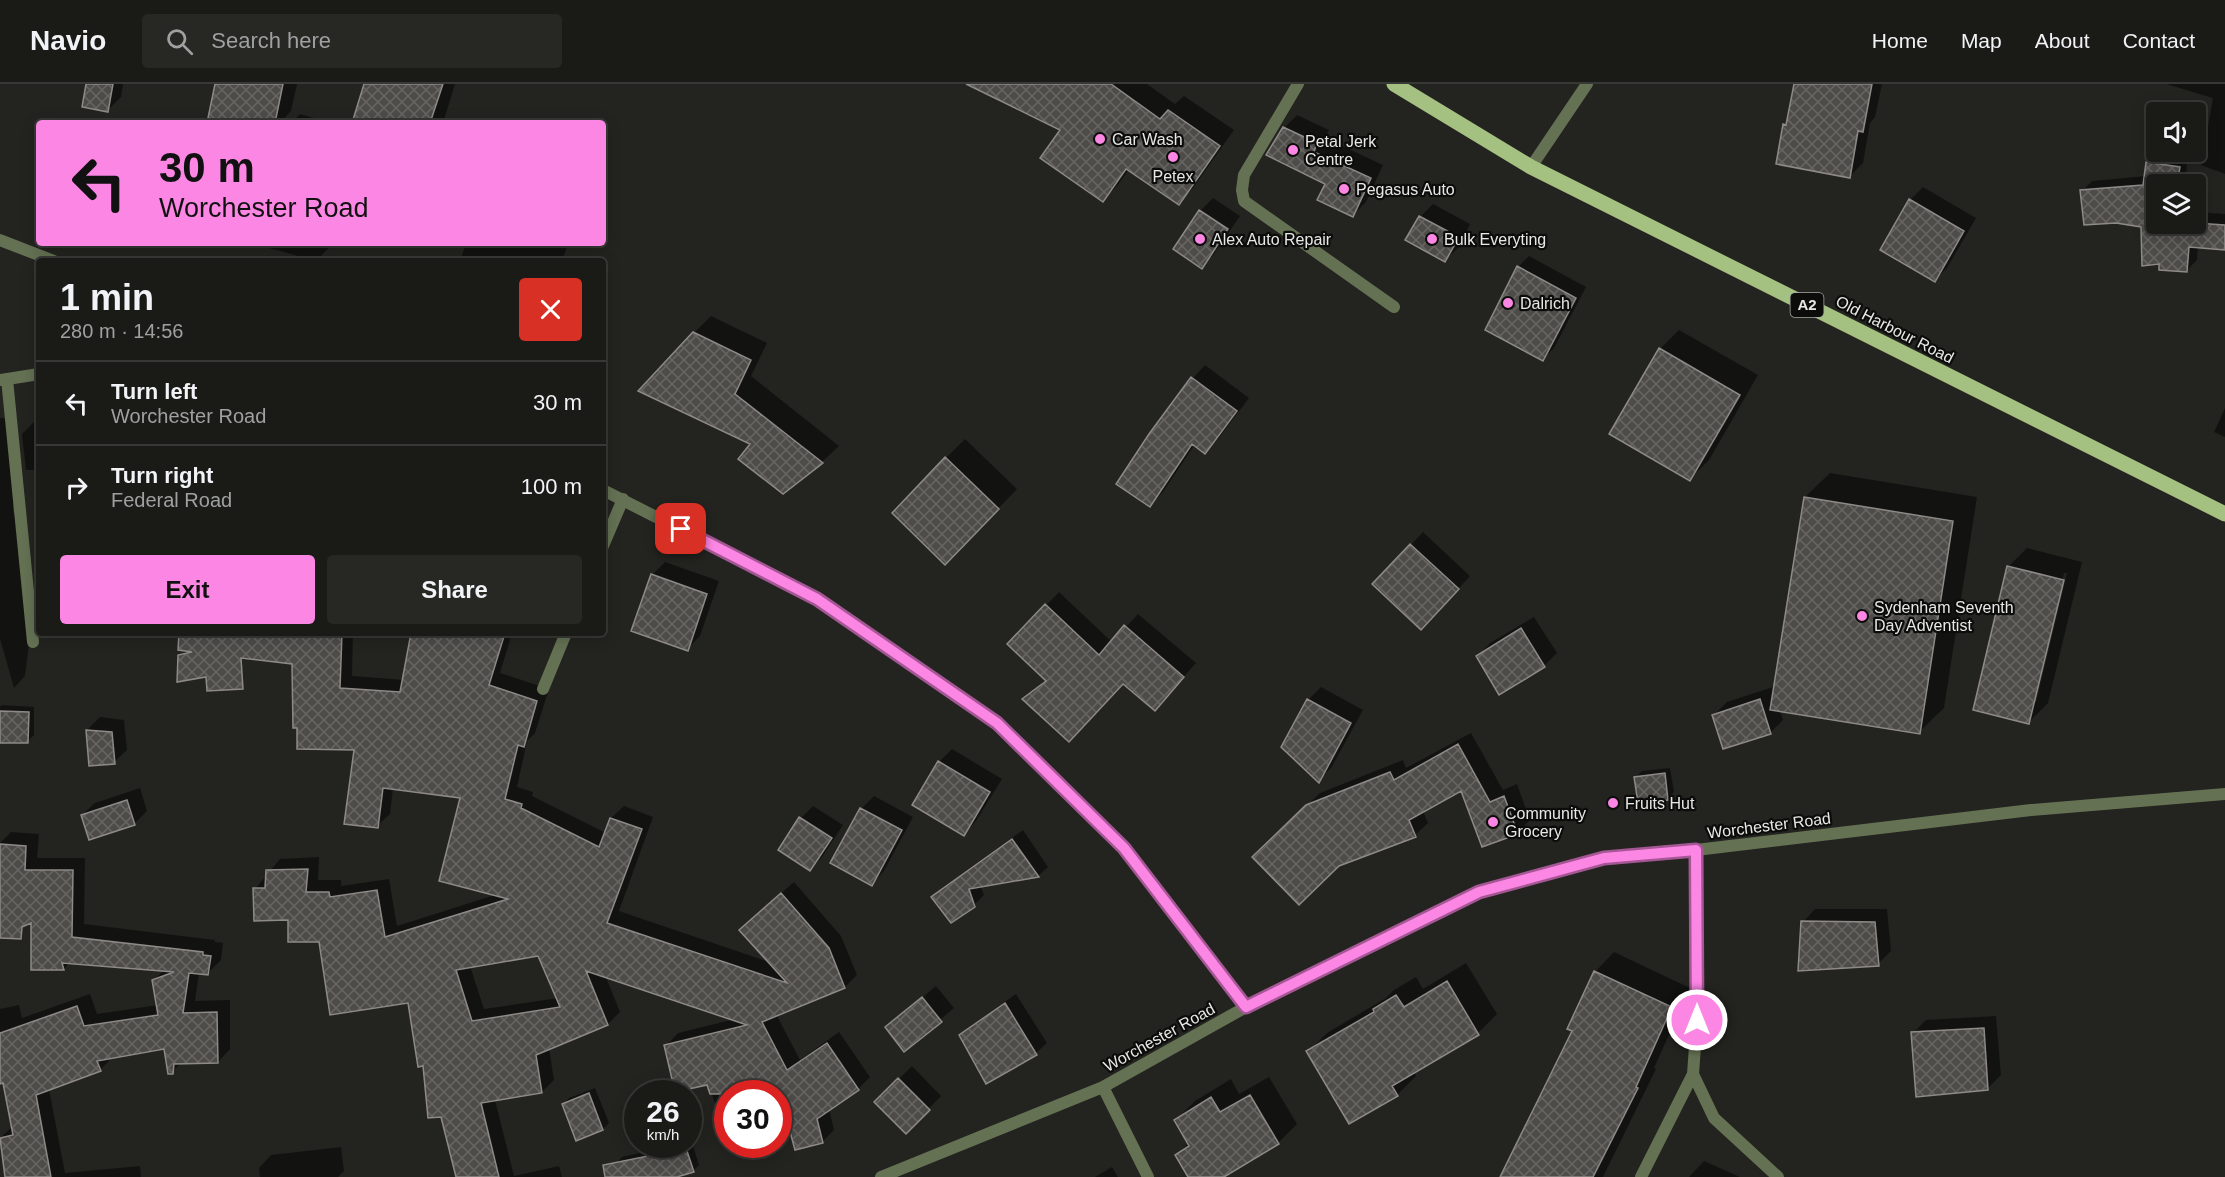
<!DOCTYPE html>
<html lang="en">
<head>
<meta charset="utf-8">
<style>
  body { margin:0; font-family:Helvetica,sans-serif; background:#272724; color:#f1f3f6; height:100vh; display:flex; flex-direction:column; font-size:22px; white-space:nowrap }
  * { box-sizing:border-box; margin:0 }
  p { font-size:20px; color:#9fa1a1 }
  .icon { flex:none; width:33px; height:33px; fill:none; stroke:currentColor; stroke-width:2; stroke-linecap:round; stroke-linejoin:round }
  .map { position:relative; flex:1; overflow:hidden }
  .panel { position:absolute; left:36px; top:174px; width:570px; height:378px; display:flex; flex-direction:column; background:#1a1a17; border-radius:6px; box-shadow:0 3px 15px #0003,0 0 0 2px #383836 }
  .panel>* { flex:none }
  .guide { position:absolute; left:36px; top:36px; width:570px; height:126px; border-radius:6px; box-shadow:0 3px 15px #0003,0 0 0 2px #383836; background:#fc86e4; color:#111; overflow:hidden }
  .tools { position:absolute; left:2146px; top:18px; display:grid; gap:12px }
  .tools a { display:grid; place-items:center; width:60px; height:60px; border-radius:6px; background:#1a1a17; box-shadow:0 3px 15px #0003,0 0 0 2px #383836; font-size:30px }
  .speed { position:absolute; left:624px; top:996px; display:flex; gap:12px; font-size:30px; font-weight:700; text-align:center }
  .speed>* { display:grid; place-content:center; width:78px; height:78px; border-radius:50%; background:#1a1a17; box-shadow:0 3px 15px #0003,0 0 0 2px #383836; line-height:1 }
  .speed small { font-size:15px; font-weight:400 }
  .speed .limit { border:9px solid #d22; background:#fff; color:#111 }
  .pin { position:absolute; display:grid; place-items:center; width:51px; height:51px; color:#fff; margin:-26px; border-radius:12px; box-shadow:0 3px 9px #0006 }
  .me { position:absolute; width:66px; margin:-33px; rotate:0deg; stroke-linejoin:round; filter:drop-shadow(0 0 4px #0008) }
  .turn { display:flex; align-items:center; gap:21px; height:126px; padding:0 24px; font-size:27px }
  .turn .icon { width:78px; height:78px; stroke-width:2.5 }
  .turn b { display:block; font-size:42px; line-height:51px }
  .round { display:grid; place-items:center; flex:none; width:63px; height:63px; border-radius:6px; background:#272724 }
  .summary { display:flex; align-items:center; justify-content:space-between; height:102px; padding:0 24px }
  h1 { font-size:36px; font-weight:700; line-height:45px }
  .primary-button { display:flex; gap:12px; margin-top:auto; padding:12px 24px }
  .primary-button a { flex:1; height:69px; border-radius:6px; background:#fc86e4; color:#111; font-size:24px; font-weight:700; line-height:69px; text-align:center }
  .primary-button a+a { background:#272724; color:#f1f3f6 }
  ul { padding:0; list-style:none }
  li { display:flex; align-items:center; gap:18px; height:84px; padding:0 24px; border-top:2px solid #383836 }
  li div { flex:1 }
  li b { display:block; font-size:22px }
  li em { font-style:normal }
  header { display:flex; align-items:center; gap:36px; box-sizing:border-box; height:84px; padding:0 30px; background:#1a1a17; border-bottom:2px solid #383836 }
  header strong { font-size:28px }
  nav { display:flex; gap:33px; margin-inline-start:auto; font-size:21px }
  .search { width:420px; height:54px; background:#272724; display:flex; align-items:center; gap:15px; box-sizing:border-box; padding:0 21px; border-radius:6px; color:#9fa1a1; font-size:22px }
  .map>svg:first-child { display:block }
  .shadow { fill:#0007; fill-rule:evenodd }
  .building { fill:url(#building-cross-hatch); stroke:#8d8a87; stroke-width:1.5; fill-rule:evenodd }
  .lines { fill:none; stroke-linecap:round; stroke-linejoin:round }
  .service { stroke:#647153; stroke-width:12 }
  .minor { stroke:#647153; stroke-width:12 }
  .primary { stroke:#a5c182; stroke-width:15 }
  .route-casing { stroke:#a45794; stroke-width:15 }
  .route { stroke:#fc86e4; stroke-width:10 }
  .poi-dot { fill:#fc86e4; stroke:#0c0c0b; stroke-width:2 }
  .labels { text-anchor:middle; stroke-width:4.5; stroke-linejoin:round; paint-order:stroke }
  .shield { fill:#0c0c0b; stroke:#a6a6a4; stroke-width:1.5 }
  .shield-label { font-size:15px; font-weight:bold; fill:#e8e8e6 }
  .poi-label { font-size:16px; fill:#e8e8e6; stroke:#0c0c0b; text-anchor:start }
  .street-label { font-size:16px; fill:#e8e8e6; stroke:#0c0c0b }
</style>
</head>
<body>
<header>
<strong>Navio</strong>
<div class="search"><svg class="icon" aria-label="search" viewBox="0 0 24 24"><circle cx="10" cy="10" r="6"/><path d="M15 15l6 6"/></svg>Search here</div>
<nav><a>Home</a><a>Map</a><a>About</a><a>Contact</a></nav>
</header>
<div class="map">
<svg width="2225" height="1093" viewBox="0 0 2225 1093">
  <defs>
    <pattern id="building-cross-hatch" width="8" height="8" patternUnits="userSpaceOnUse" patternTransform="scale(1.5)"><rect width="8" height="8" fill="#4e4c49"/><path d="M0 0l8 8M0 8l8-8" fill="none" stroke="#686663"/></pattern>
  </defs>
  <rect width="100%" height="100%" fill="#23231f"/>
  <path class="shadow" d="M 88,0 L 123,0 L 121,13 L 108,26 Z
    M 217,0 L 297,0 L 291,27 L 280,39 L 239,39 Z
    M 365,0 L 455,0 L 443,39 L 354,39 Z
    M 974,0 L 1147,0 L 1175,20 L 1184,12 L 1234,46 L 1193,104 L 1178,119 L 1129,85 L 1118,101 L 1103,116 L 1062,46 Z
    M 1796,0 L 1882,0 L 1875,33 L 1870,39 L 1863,79 L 1850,92 L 1784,41 L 1789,37 Z
    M 2166,0 L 2225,0 L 2225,90 L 2201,81 L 2213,14 Z
    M 300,30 L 332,39 L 291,39 Z
    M 1297,31 L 1329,46 L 1325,54 L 1383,81 L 1366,118 L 1353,131 L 1327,99 L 1268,70 L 1284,44 Z
    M 2158,69 L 2187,72 L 2186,100 L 2157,100 L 2157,140 L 2196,140 L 2196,128 L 2225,130 L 2225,164 L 2198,162 L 2197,176 L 2187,186 L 2161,179 L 2143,142 L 2082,107 L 2092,97 L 2146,92 L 2147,79 Z
    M 1923,103 L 1976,134 L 1947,184 L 1935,196 L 1910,116 Z
    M 1213,114 L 1240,132 L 1214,170 L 1202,183 L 1200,127 Z
    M 1433,120 L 1470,140 L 1458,164 L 1445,176 L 1420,133 Z
    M 251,159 L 334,159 L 316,177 Z
    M 466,159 L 564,159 L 568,160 L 562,177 L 460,177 Z
    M 1529,172 L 1586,203 L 1554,264 L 1542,276 L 1518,183 Z
    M 711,232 L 767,259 L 751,292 L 839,362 L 822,378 L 783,408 L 753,359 L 694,249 Z
    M 1679,246 L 1758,291 L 1709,376 L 1690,395 L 1660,265 Z
    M 1205,281 L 1249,314 L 1218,355 L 1205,368 L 1195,360 L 1163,408 L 1150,421 L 1151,350 L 1193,294 Z
    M 2225,324 L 2225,353 L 2214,348 Z
    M 0,334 L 16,335 L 13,427 L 23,461 L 34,519 L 25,592 L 14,604 L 0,555 Z
    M 35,337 L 39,337 L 39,386 L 26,386 L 22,350 Z
    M 965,355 L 1017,405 L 964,460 L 946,374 Z
    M 1830,389 L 1977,413 L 1944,624 L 1919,648 L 1780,626 L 1783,636 L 1770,649 L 1714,631 L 1727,618 L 1773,603 L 1774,608 L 1805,413 Z
    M 1423,448 L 1470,492 L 1434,531 L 1374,500 Z
    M 2027,464 L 2082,478 L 2048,619 L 2029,638 L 2008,483 ZM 2064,489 L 2067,489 L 2036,618 L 2033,618 Z
    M 665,478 L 719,497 L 700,552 L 687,565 L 652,491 Z
    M 1059,508 L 1112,558 L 1138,530 L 1196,579 L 1155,625 L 1124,598 L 1025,615 L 1046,595 L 1009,560 Z
    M 1534,533 L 1557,569 L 1544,582 L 1500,608 L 1478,572 L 1490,559 Z
    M 267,549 L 353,549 L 352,592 L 406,596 L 446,549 L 512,549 L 500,589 L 549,605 L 535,649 L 527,657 L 517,703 L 533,708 L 532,712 L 606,749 L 611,734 L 624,722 L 653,733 L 619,827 L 769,878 L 753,834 L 794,798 L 841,852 L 857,891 L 845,903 L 776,930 L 800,976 L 839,948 L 870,993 L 858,1005 L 829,1025 L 834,1046 L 822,1058 L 778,1010 L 728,1010 L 728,1036 L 721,1038 L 708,999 L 666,962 L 678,949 L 735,935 L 605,891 L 620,928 L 608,940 L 549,964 L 554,996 L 542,1008 L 495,1016 L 514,1092 L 559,1082 L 562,1093 L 458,1093 L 442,1031 L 424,981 L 410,918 L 289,834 L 255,805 L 280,775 L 319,773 L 318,796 L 341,796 L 341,802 L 389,795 L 397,842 L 498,810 L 462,712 L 393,704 L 390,730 L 377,742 L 356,665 L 294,579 ZM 539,870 L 558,914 L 484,925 L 470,882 Z
    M 1321,603 L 1363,626 L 1331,684 L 1319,696 L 1283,663 L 1308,616 Z
    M 2,621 L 34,623 L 34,651 L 28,657 L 0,658 L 0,623 Z
    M 100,633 L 124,636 L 127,666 L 114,678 L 87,646 Z
    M 1471,649 L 1503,706 L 1517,700 L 1530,736 L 1517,749 L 1462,705 L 1423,727 L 1428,739 L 1415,751 L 1254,773 L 1320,709 L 1403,676 L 1406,684 Z
    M 952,665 L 1002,695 L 976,737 L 964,750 L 914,721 L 940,677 Z
    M 1670,684 L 1674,708 L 1667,714 L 1636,693 L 1642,687 Z
    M 140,704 L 147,727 L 134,740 L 82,731 L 95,719 Z
    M 874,712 L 913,733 L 884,787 L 872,800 L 861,725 Z
    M 813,722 L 843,741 L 822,773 L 810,785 L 801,734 Z
    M 1023,746 L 1048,783 L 1038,792 L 980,801 L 984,811 L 974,821 L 933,813 L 943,803 Z
    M 11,748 L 39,750 L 37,774 L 85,774 L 84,840 L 215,856 L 215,858 L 223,859 L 221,876 L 208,889 L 199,889 L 195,917 L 230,916 L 230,965 L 218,978 L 182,978 L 172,988 L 165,963 L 113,973 L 100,986 L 49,1005 L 65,1089 L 140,1082 L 141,1093 L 7,1093 L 0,1054 L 13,1042 L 5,997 L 0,998 L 0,925 L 19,921 L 22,934 L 90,910 L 97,930 L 158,921 L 154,896 L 164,886 L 70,878 L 64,885 L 33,884 L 33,836 L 0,851 L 0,759 Z
    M 1815,825 L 1887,825 L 1891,867 L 1878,880 L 1803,838 Z
    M 1614,868 L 1690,904 L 1654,984 L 1656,985 L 1603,1093 L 1502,1093 L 1574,947 L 1595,888 Z
    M 1466,879 L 1497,930 L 1478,949 L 1414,988 L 1416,992 L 1397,1011 L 1308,968 L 1327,949 L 1386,914 L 1394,906 L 1416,893 L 1423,905 Z
    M 936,902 L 954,924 L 905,965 L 887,943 Z
    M 1016,910 L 1047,959 L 1036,969 L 986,998 L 961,951 L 972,941 Z
    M 1996,932 L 2001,991 L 1988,1004 L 1913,949 L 1926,936 Z
    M 912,982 L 941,1012 L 906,1048 L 876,1018 Z
    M 1269,993 L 1297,1040 L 1278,1059 L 1221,1093 L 1190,1093 L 1177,1071 L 1189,1058 L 1176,1036 L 1195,1017 L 1231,995 L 1239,1010 Z
    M 595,1004 L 609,1039 L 603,1045 L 563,1020 L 569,1014 Z
    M 691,1056 L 699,1081 L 693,1087 L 671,1093 L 618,1093 L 616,1079 L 622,1073 L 678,1060 L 688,1060 L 688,1057 Z
    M 341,1063 L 344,1087 L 338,1093 L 260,1093 L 259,1084 L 271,1071 Z
    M 1704,1077 L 1740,1093 L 1689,1093 Z
    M 1112,1083 L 1118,1093 L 1095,1093 Z"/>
  <path class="building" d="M 86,0 L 113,0 L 108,28 L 82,23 Z
    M 215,0 L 283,0 L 275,39 L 232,39 L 208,34 Z
    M 364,0 L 443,0 L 430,39 L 352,39 Z
    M 966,0 L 1111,0 L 1160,35 L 1168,26 L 1220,62 L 1179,121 L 1126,85 L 1103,118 L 1040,74 L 1060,46 Z
    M 1794,0 L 1872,0 L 1863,48 L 1858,47 L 1850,94 L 1776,80 L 1783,40 L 1786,41 Z
    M 1283,43 L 1317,59 L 1314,68 L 1371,94 L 1353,133 L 1317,116 L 1325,100 L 1266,71 Z
    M 2146,78 L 2180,83 L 2177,100 L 2157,100 L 2157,140 L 2196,139 L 2225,141 L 2225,166 L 2189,163 L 2187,188 L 2159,186 L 2159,180 L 2142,182 L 2141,143 L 2116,139 L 2084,141 L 2080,106 L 2143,101 Z
    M 1909,115 L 1964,147 L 1935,198 L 1880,166 Z
    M 1199,126 L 1228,145 L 1202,185 L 1173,165 Z
    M 1419,132 L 1459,153 L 1445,178 L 1405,156 Z
    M 1517,182 L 1576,214 L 1543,277 L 1485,246 Z
    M 693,248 L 751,276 L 735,310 L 823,379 L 783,410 L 738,375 L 750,360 L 638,307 Z
    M 1659,264 L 1740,311 L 1690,397 L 1609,350 Z
    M 1191,293 L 1237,327 L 1205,370 L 1192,360 L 1150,423 L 1116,400 L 1149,350 Z
    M 945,373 L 999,425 L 945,481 L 892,429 Z
    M 1804,413 L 1953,437 L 1920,650 L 1770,626 Z
    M 1410,460 L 1459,505 L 1421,546 L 1372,500 Z
    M 2007,482 L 2064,496 L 2029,640 L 1973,626 Z
    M 651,490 L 707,510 L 688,567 L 631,547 Z
    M 1045,520 L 1099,571 L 1124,541 L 1184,593 L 1155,627 L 1123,600 L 1069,658 L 1022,615 L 1046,597 L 1007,560 Z
    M 1521,544 L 1545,583 L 1499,611 L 1476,572 Z
    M 179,549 L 342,549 L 340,604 L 400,608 L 411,549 L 505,549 L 489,601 L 537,617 L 524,663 L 518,661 L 505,715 L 522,720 L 521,724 L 599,763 L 610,734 L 642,745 L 607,839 L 787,899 L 739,846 L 781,809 L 829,864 L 845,904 L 762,938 L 787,986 L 827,959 L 859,1006 L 817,1035 L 823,1059 L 795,1066 L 786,1033 L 778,1036 L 778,1010 L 710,1010 L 707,1001 L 675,1008 L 664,961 L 747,941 L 586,887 L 608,941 L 536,971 L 542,1009 L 481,1019 L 499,1093 L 456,1093 L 441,1033 L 428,1034 L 423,982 L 418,983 L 408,919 L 330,931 L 319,858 L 288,858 L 288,836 L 254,837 L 253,804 L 265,804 L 266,786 L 308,785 L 306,808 L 329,808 L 330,813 L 377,806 L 385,853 L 508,815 L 439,797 L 460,714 L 383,704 L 378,744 L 344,740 L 354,666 L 297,665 L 297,644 L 293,644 L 292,580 L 241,574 L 243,605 L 207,607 L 206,593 L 177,598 L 178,571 L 192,568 L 178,566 ZM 538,872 L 560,923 L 472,937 L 456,886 Z
    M 1307,615 L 1351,639 L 1319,699 L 1281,663 Z
    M 1760,615 L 1771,650 L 1723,665 L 1712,631 Z
    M 0,627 L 29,628 L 28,659 L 0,659 Z
    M 86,646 L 112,648 L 115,680 L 89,682 Z
    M 1458,660 L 1490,718 L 1504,712 L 1518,750 L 1482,763 L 1461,707 L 1409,736 L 1416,753 L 1339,782 L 1299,821 L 1252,773 L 1306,721 L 1390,688 L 1394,696 Z
    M 938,677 L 990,708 L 964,752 L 912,721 Z
    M 1665,689 L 1668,716 L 1638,719 L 1634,693 Z
    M 127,716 L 135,741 L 89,756 L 81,731 Z
    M 860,724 L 902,746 L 872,802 L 830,779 Z
    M 799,733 L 832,754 L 810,787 L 778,766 Z
    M 1012,755 L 1039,793 L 969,805 L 975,823 L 951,839 L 931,813 Z
    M 0,760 L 26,762 L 25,786 L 73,786 L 72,853 L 203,868 L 203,871 L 211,872 L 208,891 L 189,889 L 183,929 L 217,928 L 218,979 L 174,980 L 173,990 L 168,990 L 164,965 L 97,977 L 101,987 L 36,1011 L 51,1093 L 5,1093 L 0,1054 L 13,1051 L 3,999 L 0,1000 L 0,949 L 77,922 L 84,942 L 158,931 L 152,896 L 174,888 L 62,879 L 64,886 L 31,886 L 31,839 L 22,843 L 21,855 L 0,854 Z
    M 1801,837 L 1875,838 L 1879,882 L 1798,887 Z
    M 1594,887 L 1672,923 L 1636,1003 L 1638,1004 L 1593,1093 L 1500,1093 L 1572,947 L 1567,945 Z
    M 1447,897 L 1479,951 L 1392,1002 L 1398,1012 L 1349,1040 L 1306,967 L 1374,928 L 1373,925 L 1396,911 L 1404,923 Z
    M 922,913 L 942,938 L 904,968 L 885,943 Z
    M 1005,919 L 1037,971 L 986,1000 L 959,951 Z
    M 1984,944 L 1988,1006 L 1916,1013 L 1911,948 Z
    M 898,994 L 930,1026 L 906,1050 L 874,1018 Z
    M 589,1009 L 603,1046 L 576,1057 L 562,1020 Z
    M 1250,1011 L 1279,1060 L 1224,1093 L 1188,1093 L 1175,1071 L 1189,1062 L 1174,1036 L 1211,1013 L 1220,1028 Z
    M 685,1061 L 694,1088 L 677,1093 L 605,1093 L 603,1081 L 663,1069 Z"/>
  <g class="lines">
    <path class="service" d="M 1298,0 L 1244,91 L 1242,106 L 1244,117 L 1394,223"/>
    <path class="minor" d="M 1531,83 L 1587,0
      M 0,156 L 54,177
      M 7,295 L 33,558
      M 1,296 L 39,290
      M 603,406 L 817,515 L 997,640 L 1124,764 L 1246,923
      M 603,462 L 623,415
      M 543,605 L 566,549
      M 1696,766 L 1697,935 L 1693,990 L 1714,1034 L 1778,1093
      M 1103,1003 L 1148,1093
      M 881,1093 L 1103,1003 L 1246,923 L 1479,808 L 1604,774 L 1696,766 L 2031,726 L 2225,710
      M 1641,1093 L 1693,990"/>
    <path class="primary" d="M 1394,0 L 1531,83 L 2225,430"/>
  </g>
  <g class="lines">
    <defs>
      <path id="route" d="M 681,445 L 817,515 L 997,639 L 1124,764 L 1246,923 L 1479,808 L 1604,774 L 1696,766 L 1697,936"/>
    </defs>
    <use href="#route" class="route-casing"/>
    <use href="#route" class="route"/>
  </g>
  <g class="poi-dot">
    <circle cx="1100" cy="55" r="6"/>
    <circle cx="1293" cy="66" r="6"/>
    <circle cx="1173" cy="73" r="6"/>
    <circle cx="1344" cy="105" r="6"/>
    <circle cx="1200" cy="155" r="6"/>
    <circle cx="1432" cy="155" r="6"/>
    <circle cx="1508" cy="219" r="6"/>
    <circle cx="1862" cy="532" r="6"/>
    <circle cx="1613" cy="719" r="6"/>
    <circle cx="1493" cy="738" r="6"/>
  </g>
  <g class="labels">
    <rect class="shield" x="1790.5" y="209" width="33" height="24" rx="4.5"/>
    <g class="shield-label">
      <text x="1807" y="226">A2</text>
    </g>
    <g class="poi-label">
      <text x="1112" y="61">Car Wash</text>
      <text x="1305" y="63">Petal Jerk<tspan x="1305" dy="18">Centre</tspan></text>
      <text x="1173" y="98" text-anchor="middle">Petex</text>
      <text x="1356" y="111">Pegasus Auto</text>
      <text x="1212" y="161">Alex Auto Repair</text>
      <text x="1444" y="161">Bulk Everyting</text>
      <text x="1520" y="225">Dalrich</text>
      <text x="1874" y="529">Sydenham Seventh<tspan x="1874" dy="18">Day Adventist</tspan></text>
      <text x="1625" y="725">Fruits Hut</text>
      <text x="1505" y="735">Community<tspan x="1505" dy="18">Grocery</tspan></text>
    </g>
    <g class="street-label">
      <text transform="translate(1895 245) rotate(27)" y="6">Old Harbour Road</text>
      <text transform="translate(1769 741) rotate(-7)" y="6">Worchester Road</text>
      <text transform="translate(1159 953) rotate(-29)" y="6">Worchester Road</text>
    </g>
  </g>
</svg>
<div class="tools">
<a><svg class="icon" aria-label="sound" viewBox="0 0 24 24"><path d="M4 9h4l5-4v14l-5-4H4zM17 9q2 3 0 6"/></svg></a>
<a><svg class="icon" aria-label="layers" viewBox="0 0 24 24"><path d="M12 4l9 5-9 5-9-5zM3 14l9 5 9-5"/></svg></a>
</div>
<div class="speed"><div>26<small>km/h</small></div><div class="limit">30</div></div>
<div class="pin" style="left:681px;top:445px;background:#d93025"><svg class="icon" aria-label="arrive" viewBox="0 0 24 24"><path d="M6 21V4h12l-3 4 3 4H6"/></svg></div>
<svg class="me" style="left:1697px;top:936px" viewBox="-20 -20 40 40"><circle r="17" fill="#fc86e4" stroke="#fff" stroke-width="3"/><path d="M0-11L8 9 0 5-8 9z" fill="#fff"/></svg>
<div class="guide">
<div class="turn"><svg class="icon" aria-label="left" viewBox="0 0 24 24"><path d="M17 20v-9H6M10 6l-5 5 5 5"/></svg><div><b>30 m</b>Worchester Road</div></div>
</div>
<section class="panel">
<div class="summary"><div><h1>1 min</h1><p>280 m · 14:56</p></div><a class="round" style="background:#d93025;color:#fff"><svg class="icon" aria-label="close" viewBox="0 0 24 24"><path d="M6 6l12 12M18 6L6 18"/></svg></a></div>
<ul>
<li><svg class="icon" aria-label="left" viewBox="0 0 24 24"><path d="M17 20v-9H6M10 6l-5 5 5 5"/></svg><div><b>Turn left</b><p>Worchester Road</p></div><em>30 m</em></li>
<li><svg class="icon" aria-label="right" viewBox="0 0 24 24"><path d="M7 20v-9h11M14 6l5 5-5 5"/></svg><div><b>Turn right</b><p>Federal Road</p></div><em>100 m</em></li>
</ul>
<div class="primary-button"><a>Exit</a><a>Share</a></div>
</section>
</div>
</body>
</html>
